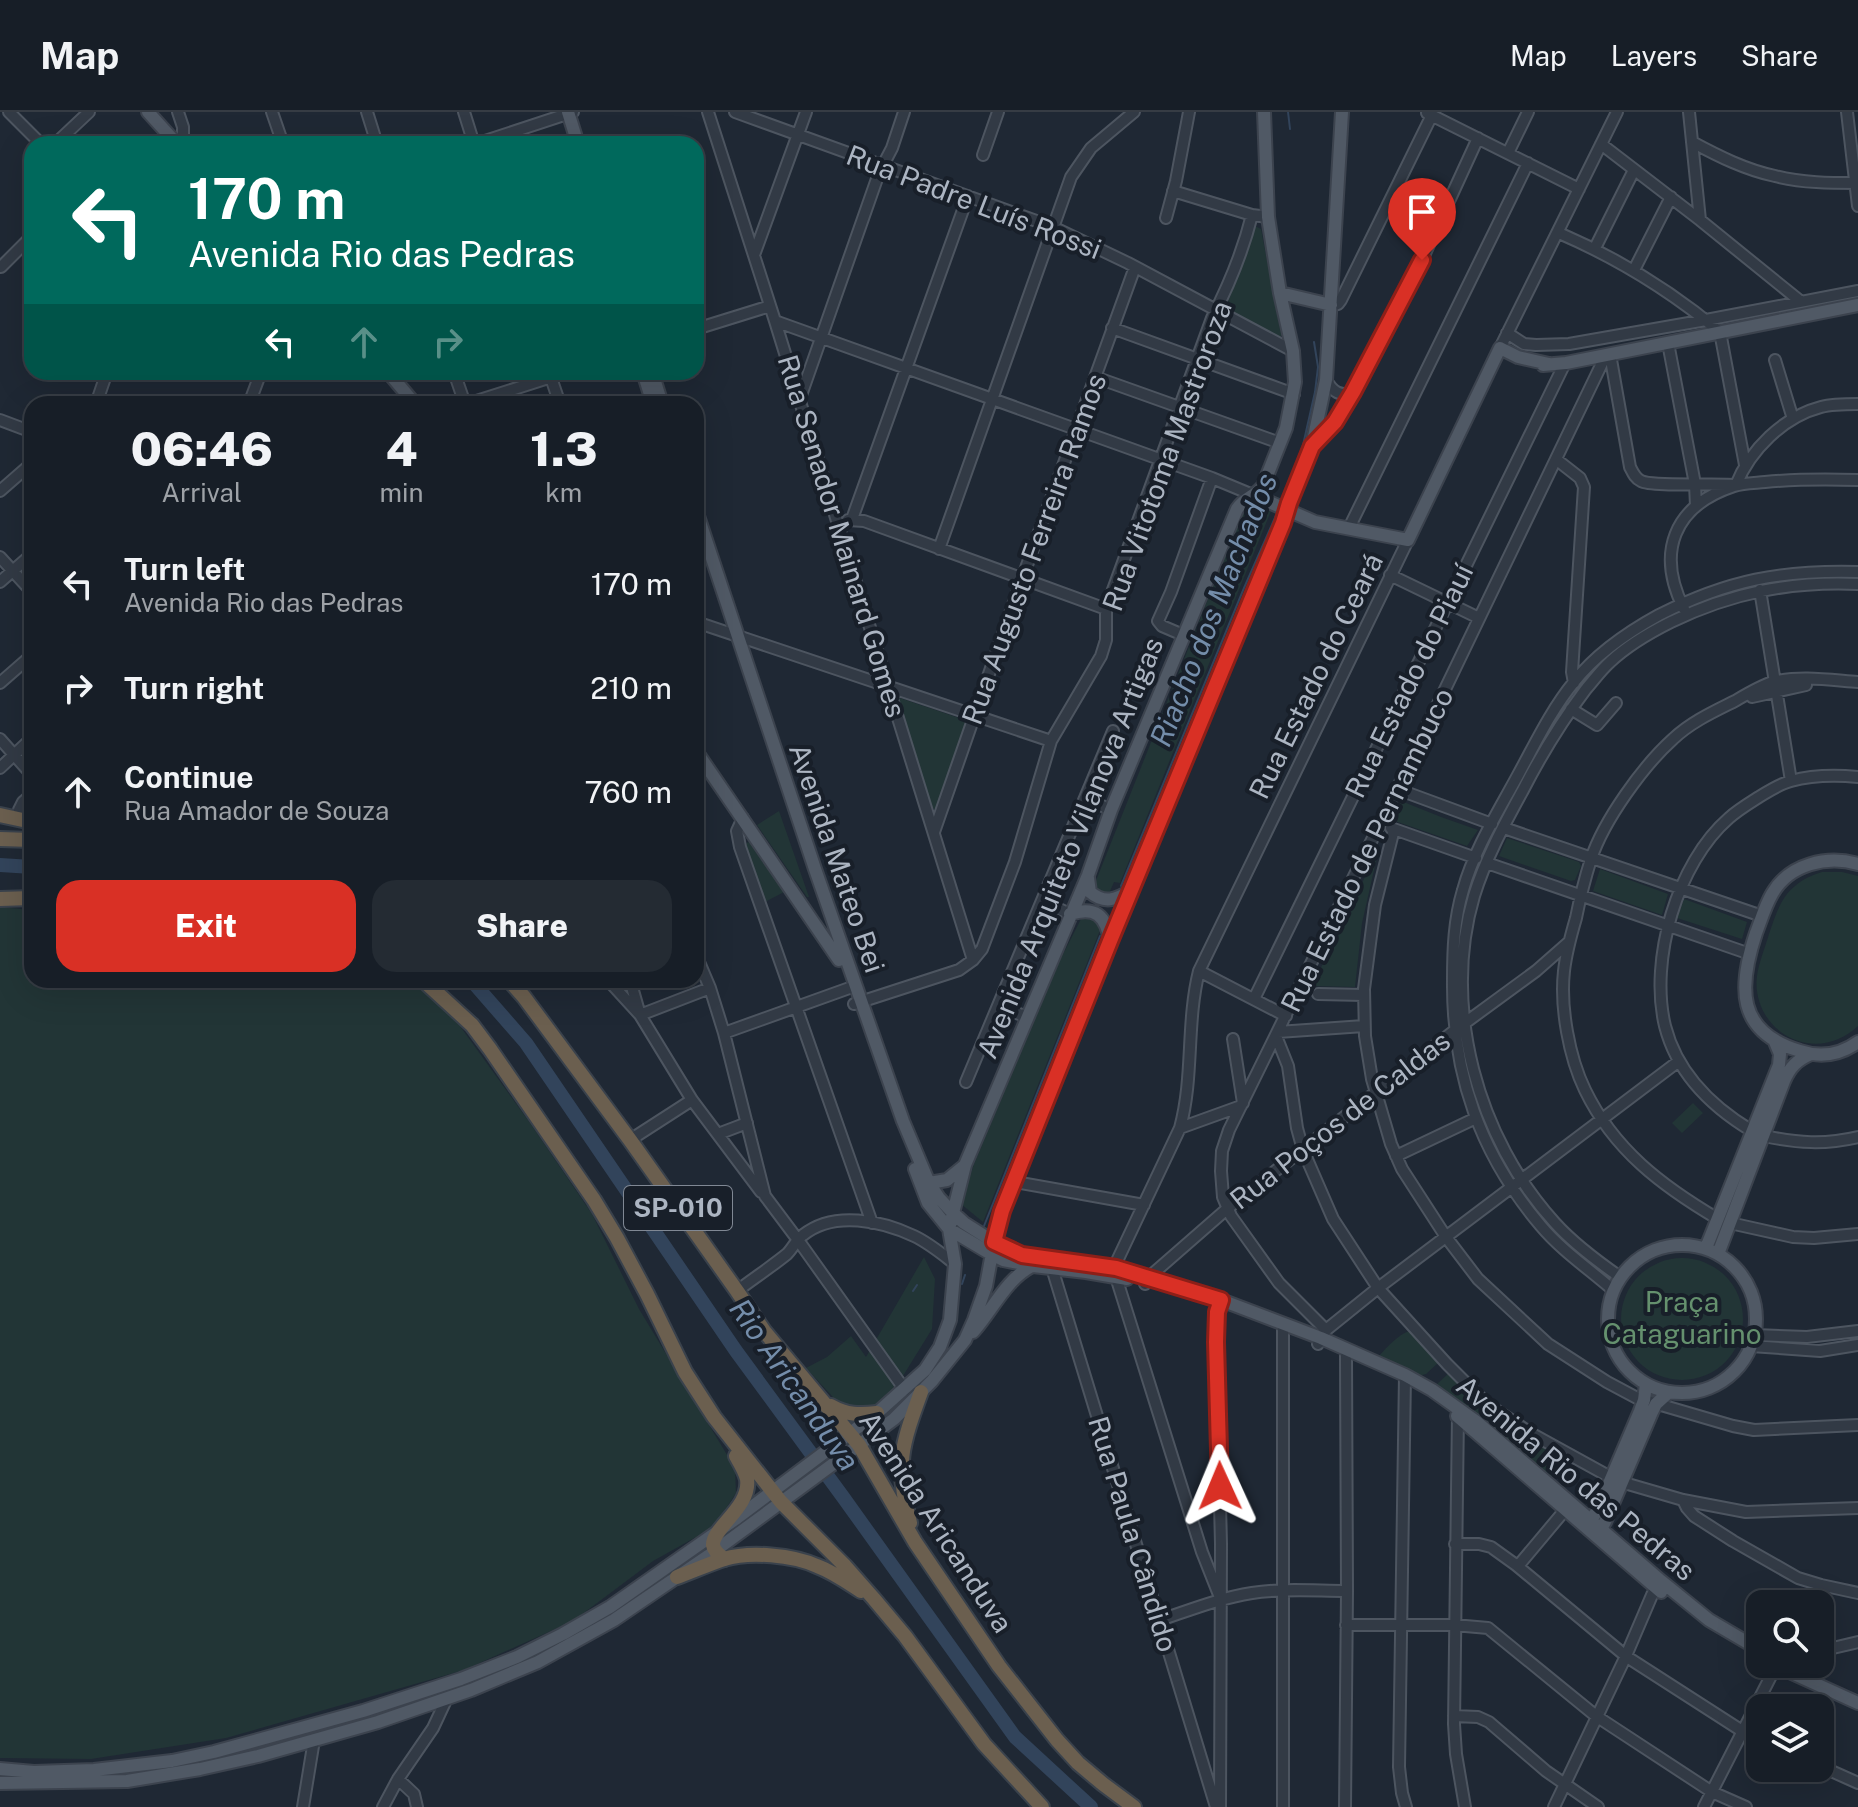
<!DOCTYPE html>
<html lang="en">
<head>
<meta charset="utf-8">
<style>
  body { margin:0; font-family:"Public Sans",sans-serif; background:#242b33; color:#f1f3f6; height:100vh; display:flex; flex-direction:column; font-size:30px; white-space:nowrap }
  * { box-sizing:border-box; margin:0 }
  p { font-size:26px; color:#9ea2a7 }
  .icon { flex:none; width:44px; height:44px; fill:none; stroke:currentColor; stroke-width:2; stroke-linecap:round; stroke-linejoin:round }
  .map { position:relative; flex:1; overflow:hidden }
  .panel { position:absolute; left:24px; top:284px; width:680px; height:592px; display:flex; flex-direction:column; background:#171e27; border-radius:24px; box-shadow:0 8px 32px #0002,0 0 0 2px #363c44 }
  .panel>* { flex:none }
  .hud { position:absolute; left:24px; top:24px; width:680px; height:244px; border-radius:24px; box-shadow:0 8px 32px #0002,0 0 0 2px #363c44; background:#00695c; color:#fff; overflow:hidden }
  .controls { position:absolute; left:1746px; top:1478px; display:grid; gap:16px }
  .controls a { display:grid; place-items:center; width:88px; height:88px; border-radius:16px; background:#171e27; box-shadow:0 8px 32px #0002,0 0 0 2px #363c44; font-size:40px }
  .pin { position:absolute; display:grid; place-items:center; width:68px; height:68px; color:#fff; margin:-82px -34px; border-radius:50% 50% 50% 0; rotate:-45deg; box-shadow:0 0 8px #0007 }
  .pin .icon { rotate:45deg }
  .me { position:absolute; width:88px; margin:-44px; rotate:359deg; stroke-linejoin:round; filter:drop-shadow(0 0 6px #0008) }
  .turn { display:flex; align-items:center; gap:28px; height:168px; padding:0 32px; font-size:36px }
  .turn .icon { width:104px; height:104px; stroke-width:2.5 }
  .turn b { display:block; font-size:56px; line-height:68px }
  .lanes { display:flex; align-items:center; height:76px; padding:0 32px; background:#0003; justify-content:center; gap:40px; direction:ltr }
  .lanes .off { opacity:.35 }
  .eta { display:flex; justify-content:space-evenly; align-items:center; height:136px; text-align:center }
  .eta b { font-size:48px; font-weight:800; line-height:56px }
  .cta { display:flex; gap:16px; margin-top:auto; padding:16px 32px }
  .cta a { flex:1; height:92px; border-radius:24px; background:#d93025; color:#fff; font-size:32px; font-weight:800; line-height:92px; text-align:center }
  .cta a+a { background:#242b33; color:#f1f3f6 }
  ul { padding:0; list-style:none }
  li { display:flex; align-items:center; gap:24px; height:104px; padding:0 32px }
  li div { flex:1 }
  li b { display:block; font-size:30px }
  li em { font-style:normal }
  header { display:flex; align-items:center; gap:48px; box-sizing:border-box; height:112px; padding:0 40px; background:#171e27; border-bottom:2px solid #363c44 }
  header strong { font-size:38px }
  nav { display:flex; gap:44px; margin-inline-start:auto; font-size:28px }
  .map>svg:first-child { display:block }
  .green { fill:#223536 }
  .lines { fill:none; stroke-linecap:round; stroke-linejoin:round }
  .stream { stroke:#32445b; stroke-width:2 }
  .river { stroke:#32445b; stroke-width:14 }
  .minor-casing { stroke:#4d5560; stroke-width:14 }
  .major-casing { stroke:#3c434e; stroke-width:16 }
  .highway-casing { stroke:#3a424c; stroke-width:18 }
  .minor { stroke:#323a45; stroke-width:10 }
  .major { stroke:#505965; stroke-width:12 }
  .highway { stroke:#6b5f4f; stroke-width:14 }
  .route-casing { stroke:#8d1f18; stroke-width:20 }
  .route { stroke:#d93025; stroke-width:14 }
  .labels { text-anchor:middle; stroke-width:8; stroke-linejoin:round; paint-order:stroke }
  .shield { fill:#181f29; stroke:#808894; stroke-width:2 }
  .shield-label { font-size:26px; font-weight:bold; fill:#acb5c2 }
  .street-label { font-size:28px; fill:#acb5c2; stroke:#181f29 }
  .park-label { font-size:28px; fill:#65916e; stroke:#181f29 }
  .water-label { font-size:30px; font-style:italic; fill:#748daa; stroke:#181f29 }
</style>
</head>
<body>
<header>
<strong>Map</strong>
<nav><a>Map</a><a>Layers</a><a>Share</a></nav>
</header>
<div class="map">
<svg width="1858" height="1695" viewBox="0 0 1858 1695">
  <rect width="100%" height="100%" fill="#1f2834"/>
  <path class="green" d="M 1255,114 L 1261,117 L 1280,217 L 1283,223 L 1278,225 L 1226,196 Z
    M 1255,392 L 1271,399 L 1120,771 L 1114,770 L 1107,786 L 1098,782 L 1094,774 L 1095,771 L 1245,394 Z
    M 897,585 L 965,608 L 966,613 L 939,693 L 935,697 L 931,695 Z
    M 1401,689 L 1441,705 L 1478,718 L 1467,734 L 1392,708 Z
    M 779,699 L 809,785 L 807,785 L 757,713 Z
    M 1507,726 L 1579,750 L 1581,754 L 1575,768 L 1571,769 L 1499,744 Z
    M 749,730 L 784,780 L 765,790 L 744,734 L 745,732 Z
    M 1379,736 L 1362,811 L 1355,875 L 1312,874 Z
    M 1600,757 L 1668,782 L 1662,803 L 1593,779 Z
    M 1822,760 L 1842,760 L 1858,764 L 1858,914 C 1844,927 1826,934 1807,931 C 1775,926 1753,896 1757,864 C 1759,850 1765,836 1769,822 C 1775,805 1780,786 1795,774 C 1803,767 1812,763 1822,760 Z
    M 1684,787 L 1747,810 L 1742,827 L 1677,806 Z
    M 0,795 L 32,798 L 32,868 L 409,868 L 452,903 L 530,1011 L 592,1102 L 639,1197 L 735,1356 L 736,1381 L 714,1415 L 653,1449 L 573,1509 L 464,1558 L 226,1626 L 91,1647 L 0,1646 Z
    M 1087,804 L 1103,811 L 983,1110 L 961,1092 L 974,1052 L 1061,846 L 1081,807 Z
    M 1693,991 L 1703,1001 L 1682,1021 L 1672,1011 Z
    M 924,1145 L 935,1167 L 932,1217 L 893,1280 L 869,1300 L 844,1297 L 806,1256 L 827,1245 L 851,1224 L 866,1245 Z
    M1621 1207a61 61 0 1 1 122 0a61 61 0 1 1-122 0Z
    M 1409,1219 L 1433,1243 L 1438,1251 L 1426,1262 L 1419,1264 L 1379,1244 C 1388,1234 1397,1224 1409,1219 Z
    M 1450,1260 L 1559,1342 L 1565,1348 L 1552,1364 L 1547,1363 L 1490,1312 L 1436,1273 Z"/>
  <g class="lines">
    <path class="stream" d="M 1288,0 L 1290,17
      M 1281,391 L 1303,333 L 1315,280 L 1318,255 L 1314,230
      M 1121,774 L 1244,476 L 1277,401
      M 984,1114 L 1100,824
      M 962,1172 L 965,1163
      M 913,1179 L 917,1173"/>
    <path class="river" d="M 0,753 L 32,755
      M 471,868 L 526,931 L 736,1239 L 843,1385 L 1015,1625 L 1091,1695"/>
    <defs>
      <path id="minor" d="M 9,0 L 41,32
        M 178,0 L 183,15 L 183,32
        M 272,0 L 283,32
        M 367,0 L 377,32
        M 464,0 L 474,32
        M 708,0 L 775,209 L 973,848
        M 735,0 L 1053,115 L 1128,151 L 1293,239
        M 1689,0 L 1700,108
        M 1847,0 L 1858,94
        M 1427,1 L 1579,77
        M 1692,30 C 1718,44 1746,58 1775,64 C 1802,71 1831,71 1858,71
        M 55,32 L 89,0
        M 476,32 L 573,0
        M 1601,32 L 1700,108 L 1800,189
        M 1508,41 L 1528,0
        M 983,43 L 998,0
        M 1173,79 L 1252,103 L 1268,105
        M 1166,106 L 1176,69 L 1189,0
        M 1559,121 C 1617,146 1671,179 1720,220 L 1745,353
        M 1595,136 L 1634,58
        M 754,143 L 806,0
        M 1,155 L 32,124
        M 1634,158 L 1671,85
        M 1331,193 L 1338,192 L 1341,188 L 1432,3
        M 775,209 L 1212,366 L 1253,383
        M 1112,216 L 1294,282
        M 696,217 L 770,194
        M 1507,221 L 1524,232 L 1536,233 L 1569,232 L 1706,208 L 1858,179
        M 1668,231 L 1695,372 L 1696,394
        M 1500,236 L 1617,0
        M 1610,242 L 1630,355 C 1633,361 1635,366 1641,369 C 1652,375 1718,371 1736,373 C 1750,338 1783,305 1821,295 C 1832,292 1846,292 1858,292
        M 1775,248 L 1793,307
        M 454,260 L 465,292
        M 549,260 L 560,292
        M 1095,265 L 1280,331
        M 1326,268 C 1333,280 1340,285 1353,280
        M 799,289 L 879,61 L 892,36 L 904,0
        M 96,292 L 107,260
        M 249,292 L 261,260
        M 467,292 L 567,260
        M 0,308 L 32,320
        M 1312,334 L 1335,310 L 1353,280 L 1422,148 L 1478,26
        M 1557,348 L 1580,366 L 1584,375 L 1572,560 L 1574,571
        M 0,379 L 32,351
        M 852,407 L 968,84
        M 848,408 L 864,409 L 1106,497
        M 1349,416 L 1528,51
        M 939,437 L 1071,65 L 1091,36 L 1134,0
        M 0,445 L 32,480
        M 1390,463 L 1479,506
        M 0,470 L 32,442
        M 1760,478 L 1791,669
        M 1684,497 C 1656,441 1673,394 1734,374 C 1743,371 1755,371 1765,370 C 1796,367 1826,367 1858,368
        M 696,510 L 1051,629
        M 1183,523 L 1162,514 L 1158,509 L 1171,480 L 1212,366
        M 0,571 L 32,543
        M 1752,585 L 1806,573
        M 1571,597 L 1597,613 L 1616,591
        M 0,627 L 32,663
        M 0,656 L 32,626
        M 1397,677 L 1492,712
        M 1085,686 L 1111,698
        M 29,706 L 23,704 L 19,698 L 23,690 L 32,682
        M 743,706 L 737,719 L 740,735 L 872,1111
        M 1391,716 L 1476,746
        M 1504,716 L 1762,804
        M 1394,717 L 1375,793 L 1364,877 L 1365,924 L 1372,967 L 1391,1032 L 1402,1057 L 1446,1125 L 1478,1167 L 1548,1232 L 1607,1270 L 1637,1286 L 1733,1314 L 1754,1318 L 1858,1313
        M 934,720 L 1022,467 L 1135,155
        M 1487,751 L 1750,842
        M 1042,789 L 1070,802
        M 696,843 L 710,876 L 724,921 L 765,1084 L 798,1128 L 905,1278
        M 1199,859 L 1286,904
        M 608,868 L 640,903 L 692,988 L 761,1080
        M 630,868 L 640,903 L 710,876
        M 543,871 L 547,868
        M 1318,882 L 1364,883
        M 1254,887 L 1565,251
        M 854,892 L 959,858 L 973,848 L 982,837 L 1015,750 L 1051,629 L 1101,544 L 1106,528 L 1106,497 L 1212,206 C 1229,173 1243,139 1252,103
        M 998,894 L 1027,905
        M 1278,920 L 1364,914
        M 724,921 L 855,874
        M 1276,924 L 1288,954 L 1297,1016 L 1303,1038 L 1333,1107 L 1378,1176 L 1447,1252 L 1487,1292 L 1532,1322 L 1612,1366
        M 1233,927 L 1243,991
        M 966,970 L 1113,619
        M 1180,1016 L 1241,994
        M 1752,1019 C 1712,995 1677,961 1665,914 C 1649,848 1677,751 1729,706 C 1738,698 1748,692 1759,685 C 1769,679 1779,672 1791,669 C 1813,663 1836,663 1858,665
        M 718,1022 L 747,1011
        M 1764,1024 C 1798,1031 1824,1033 1858,1025
        M 630,1028 L 692,988
        M 1396,1044 L 1476,1006
        M 1015,1070 L 1144,1093
        M 1718,1107 C 1662,1074 1614,1038 1585,978 C 1569,945 1560,895 1564,859 C 1566,841 1571,823 1576,806 C 1580,786 1585,766 1591,747 C 1604,708 1643,654 1673,627 C 1691,610 1713,600 1735,589 C 1747,582 1760,574 1773,570 C 1800,563 1831,568 1858,570
        M 1730,1111 L 1793,1125 L 1814,1126 L 1858,1122
        M 1052,1149 L 1052,1156 L 1216,1695
        M 1620,1165 C 1597,1149 1574,1132 1555,1111 C 1478,1027 1441,895 1474,784 C 1485,748 1504,713 1522,680 C 1541,643 1561,610 1586,577 C 1594,568 1601,558 1610,550 C 1628,533 1649,521 1671,510 C 1731,481 1790,469 1858,472
        M 1145,1172 L 1149,1165 L 1228,1096 L 1454,919 L 1536,859 L 1569,830
        M 1613,1178 C 1589,1157 1561,1138 1541,1114 C 1480,1042 1452,962 1453,868 C 1453,837 1454,808 1463,778 C 1474,738 1498,700 1518,663 C 1535,632 1551,598 1574,570 C 1596,542 1628,520 1659,503 C 1728,468 1781,458 1858,460
        M 737,1179 C 754,1166 771,1155 787,1142 C 793,1136 796,1128 803,1123 C 834,1098 882,1109 914,1124 C 929,1131 942,1142 955,1152
        M 1326,1218 L 1279,1171 L 1231,1104 L 1223,1085 L 1221,1059 L 1222,1039 L 1229,1018 L 1397,677 L 1606,243
        M 1755,1223 L 1807,1225 L 1858,1219
        M 1318,1232 L 1326,1218 L 1378,1176 L 1679,949
        M 1751,1234 L 1820,1239 L 1858,1233
        M 1405,1263 L 1399,1655 L 1402,1681 L 1406,1695
        M 1458,1302 L 1454,1612 L 1456,1642 L 1465,1695
        M 1621,1370 L 1683,1388 L 1746,1400 L 1858,1396
        M 1683,1388 L 1687,1396 L 1694,1404 L 1733,1429 L 1798,1466 L 1821,1473 L 1858,1481
        M 1455,1432 L 1479,1432 L 1491,1435 L 1516,1453 L 1627,1545 L 1739,1617 L 1760,1627
        M 1518,1454 L 1565,1398
        M 1221,1488 L 1202,1440 L 1116,1165 L 1117,1149 L 1180,1016 C 1194,965 1186,911 1199,859 L 1408,428
        M 1160,1508 C 1190,1498 1220,1486 1252,1481 C 1283,1476 1316,1479 1347,1479
        M 1346,1513 L 1454,1513 L 1488,1516 L 1596,1604 L 1712,1680 L 1746,1695
        M 1820,1539 L 1858,1530
        M 1454,1604 L 1478,1605 L 1489,1610 L 1546,1659 L 1598,1695
        M 1820,1654 L 1858,1671
        M 398,1667 L 414,1682 L 417,1695
        M 303,1695 L 314,1628
        M 383,1695 L 398,1667 L 433,1616 L 447,1586
        M 1220,1695 L 1221,1432 L 1216,1230 L 1217,1200 L 1221,1188
        M 1283,1695 L 1283,1218 L 1285,1212
        M 1345,1695 L 1347,1479 L 1346,1244 L 1349,1238
        M 1554,1695 L 1625,1546 L 1652,1483 L 1660,1471
        M 1704,1695 L 1772,1562 L 1779,1552"/>
      <path id="major" d="M 148,0 L 177,32
        M 568,0 L 578,32
        M 1280,181 L 1331,193
        M 1543,253 L 1566,251 L 1858,193
        M 388,260 L 415,292
        M 643,260 L 653,292
        M 652,260 L 662,292
        M 1253,383 L 1315,410 L 1408,428 L 1500,236 L 1518,245 L 1549,252
        M 696,398 L 815,757 L 903,1009 L 929,1071 L 939,1086 L 952,1100 L 964,1111 L 994,1130 L 1022,1143 L 1116,1156 L 1221,1188 L 1321,1226 L 1405,1263 L 1432,1278 L 1478,1311 L 1661,1469 L 1709,1508 L 1760,1538
        M 696,639 L 839,848
        M 1858,752 C 1827,743 1789,752 1772,782 C 1765,794 1761,808 1756,821 C 1738,875 1736,920 1800,939 C 1821,946 1840,943 1858,930
        M 1088,766 L 1090,780 C 1104,792 1116,788 1130,779
        M 1070,802 C 1095,794 1106,803 1110,829
        M 915,1057 L 928,1091 L 949,1117 L 991,1142 L 1003,1148 L 1033,1154 L 1086,1160 L 1127,1167
        M 929,1071 L 947,1068 L 963,1055
        M1608 1207a74 74 0 1 1 148 0a74 74 0 1 1-148 0Z
        M 1706,1136 L 1779,953 L 1780,942 L 1775,930
        M 1718,1142 L 1784,969 C 1790,955 1797,948 1811,942
        M 973,1220 C 992,1199 1006,1167 1032,1154
        M 1457,1304 L 1661,1480
        M 1589,1412 L 1598,1397 L 1640,1299 L 1644,1288 L 1646,1272
        M 1598,1422 L 1605,1410 L 1652,1300 L 1656,1292 L 1669,1280
        M 1772,1552 L 1858,1591
        M 0,1657 L 34,1660 L 94,1658 L 172,1649 L 214,1640 L 363,1599 L 461,1567 L 517,1545 L 563,1522 L 610,1495 L 737,1406 L 877,1301 L 925,1258 L 940,1235 L 950,1208 L 955,1152 L 949,1117 L 965,1053 L 1088,763 L 1111,698 L 1237,397 C 1246,384 1255,385 1263,374 L 1286,316 L 1295,270 L 1293,239 L 1280,181 L 1268,105 L 1264,0
        M 0,1671 L 127,1669 L 200,1657 L 258,1644 L 378,1610 L 471,1578 L 538,1550 L 614,1508 L 708,1444 L 859,1333 L 894,1307 L 932,1269 L 965,1228 L 974,1208 L 986,1174 L 994,1130 L 1002,1099 L 1130,779 L 1283,411 L 1289,391 L 1312,334 L 1326,268 L 1342,0"/>
      <path id="highway" d="M 0,703 L 32,710
        M 0,727 L 32,728
        M 0,787 L 32,786
        M 423,868 L 472,913 L 490,937 L 594,1088 L 617,1126 L 647,1182 L 685,1260 L 714,1305 L 781,1390 L 845,1454 L 874,1487 L 905,1524 L 984,1632 L 1042,1695
        M 509,868 L 524,885 L 630,1028 L 737,1179 L 764,1219 L 859,1333 L 915,1430 L 999,1554 L 1057,1628 L 1078,1651 L 1103,1672 L 1134,1695
        M 831,1294 C 847,1303 859,1303 877,1301
        M 910,1411 C 895,1352 901,1335 921,1280
        M 725,1447 C 720,1444 714,1439 713,1433 C 712,1416 751,1395 747,1367 C 745,1359 740,1351 736,1344
        M 677,1465 C 693,1459 709,1452 724,1447 C 750,1439 793,1443 817,1454 C 833,1460 847,1470 861,1479"/>
    </defs>
    <use href="#minor" class="minor-casing"/>
    <use href="#major" class="major-casing"/>
    <use href="#highway" class="highway-casing"/>
    <use href="#minor" class="minor"/>
    <use href="#major" class="major"/>
    <use href="#highway" class="highway"/>
  </g>
  <g class="lines">
    <defs>
      <path id="route" d="M 1220,1374 L 1216,1230 L 1217,1200 L 1221,1188 L 1116,1156 L 1022,1143 L 994,1130 L 1002,1099 L 1110,829 L 1283,411 L 1289,391 L 1312,334 L 1335,310 L 1353,280 L 1422,148"/>
    </defs>
    <use href="#route" class="route-casing"/>
    <use href="#route" class="route"/>
  </g>
  <g class="labels">
    <rect class="shield" x="624" y="1074" width="108" height="44" rx="6"/>
    <g class="shield-label">
      <text x="678" y="1105">SP-010</text>
    </g>
    <g class="street-label">
      <text transform="translate(974 90) rotate(21)" y="10">Rua Padre Luís Rossi</text>
      <text transform="translate(1167 344) rotate(-70)" y="10">Rua Vitotoma Mastroroza</text>
      <text transform="translate(842 424) rotate(73)" y="10">Rua Senador Mainard Gomes</text>
      <text transform="translate(1034 437) rotate(-70)" y="10">Rua Augusto Ferreira Ramos</text>
      <text transform="translate(1316 564) rotate(-64)" y="10">Rua Estado do Ceará</text>
      <text transform="translate(1409 569) rotate(-64)" y="10">Rua Estado do Piauí</text>
      <text transform="translate(1070 736) rotate(-68)" y="10">Avenida Arquiteto Vilanova Artigas</text>
      <text transform="translate(1367 738) rotate(-64)" y="10">Rua Estado de Pernambuco</text>
      <text transform="translate(837 746) rotate(71)" y="10">Avenida Mateo Bei</text>
      <text transform="translate(1340 1008) rotate(-38)" y="10">Rua Poços de Caldas</text>
      <text transform="translate(1576 1366) rotate(40)" y="10">Avenida Rio das Pedras</text>
      <text transform="translate(936 1410) rotate(57)" y="10">Avenida Aricanduva</text>
      <text transform="translate(1133 1422) rotate(73)" y="10">Rua Paula Cândido</text>
    </g>
    <g class="park-label">
      <text x="1682" y="1200">Praça<tspan x="1682" dy="32">Cataguarino</tspan></text>
    </g>
    <g class="water-label">
      <text transform="translate(1214 498) rotate(-68)" y="10">Riacho dos Machados</text>
      <text transform="translate(794 1273) rotate(55)" y="10">Rio Aricanduva</text>
    </g>
  </g>
</svg>
<div class="controls">
<a><svg class="icon" aria-label="search" viewBox="0 0 24 24"><circle cx="10" cy="10" r="6"/><path d="M15 15l6 6"/></svg></a>
<a><svg class="icon" aria-label="layers" viewBox="0 0 24 24"><path d="M12 4l9 5-9 5-9-5zM3 14l9 5 9-5"/></svg></a>
</div>
<div class="pin" style="left:1422px;top:148px;background:#d93025"><svg class="icon" aria-label="arrive" viewBox="0 0 24 24"><path d="M6 21V4h12l-3 4 3 4H6"/></svg></div>
<svg class="me" style="left:1220px;top:1374px" viewBox="-20 -20 40 40"><path d="M0-17L14 15 0 8-14 15z" fill="#d93025" stroke="#fff" stroke-width="4"/></svg>
<div class="hud">
<div class="turn"><svg class="icon" aria-label="left" viewBox="0 0 24 24"><path d="M17 20v-9H6M10 6l-5 5 5 5"/></svg><div><b>170 m</b>Avenida Rio das Pedras</div></div>
<div class="lanes"><svg class="icon" aria-label="left" viewBox="0 0 24 24"><path d="M17 20v-9H6M10 6l-5 5 5 5"/></svg><svg class="icon off" aria-label="ahead" viewBox="0 0 24 24"><path d="M12 20V5M6 11l6-6 6 6"/></svg><svg class="icon off" aria-label="right" viewBox="0 0 24 24"><path d="M7 20v-9h11M14 6l5 5-5 5"/></svg></div>
</div>
<section class="panel">
<div class="eta">
<div><b>06:46</b><p>Arrival</p></div>
<div><b>4</b><p>min</p></div>
<div><b>1.3</b><p>km</p></div>
</div>
<ul>
<li><svg class="icon" aria-label="left" viewBox="0 0 24 24"><path d="M17 20v-9H6M10 6l-5 5 5 5"/></svg><div><b>Turn left</b><p>Avenida Rio das Pedras</p></div><em>170 m</em></li>
<li><svg class="icon" aria-label="right" viewBox="0 0 24 24"><path d="M7 20v-9h11M14 6l5 5-5 5"/></svg><div><b>Turn right</b></div><em>210 m</em></li>
<li><svg class="icon" aria-label="ahead" viewBox="0 0 24 24"><path d="M12 20V5M6 11l6-6 6 6"/></svg><div><b>Continue</b><p>Rua Amador de Souza</p></div><em>760 m</em></li>
</ul>
<div class="cta"><a>Exit</a><a>Share</a></div>
</section>
</div>
</body>
</html>
